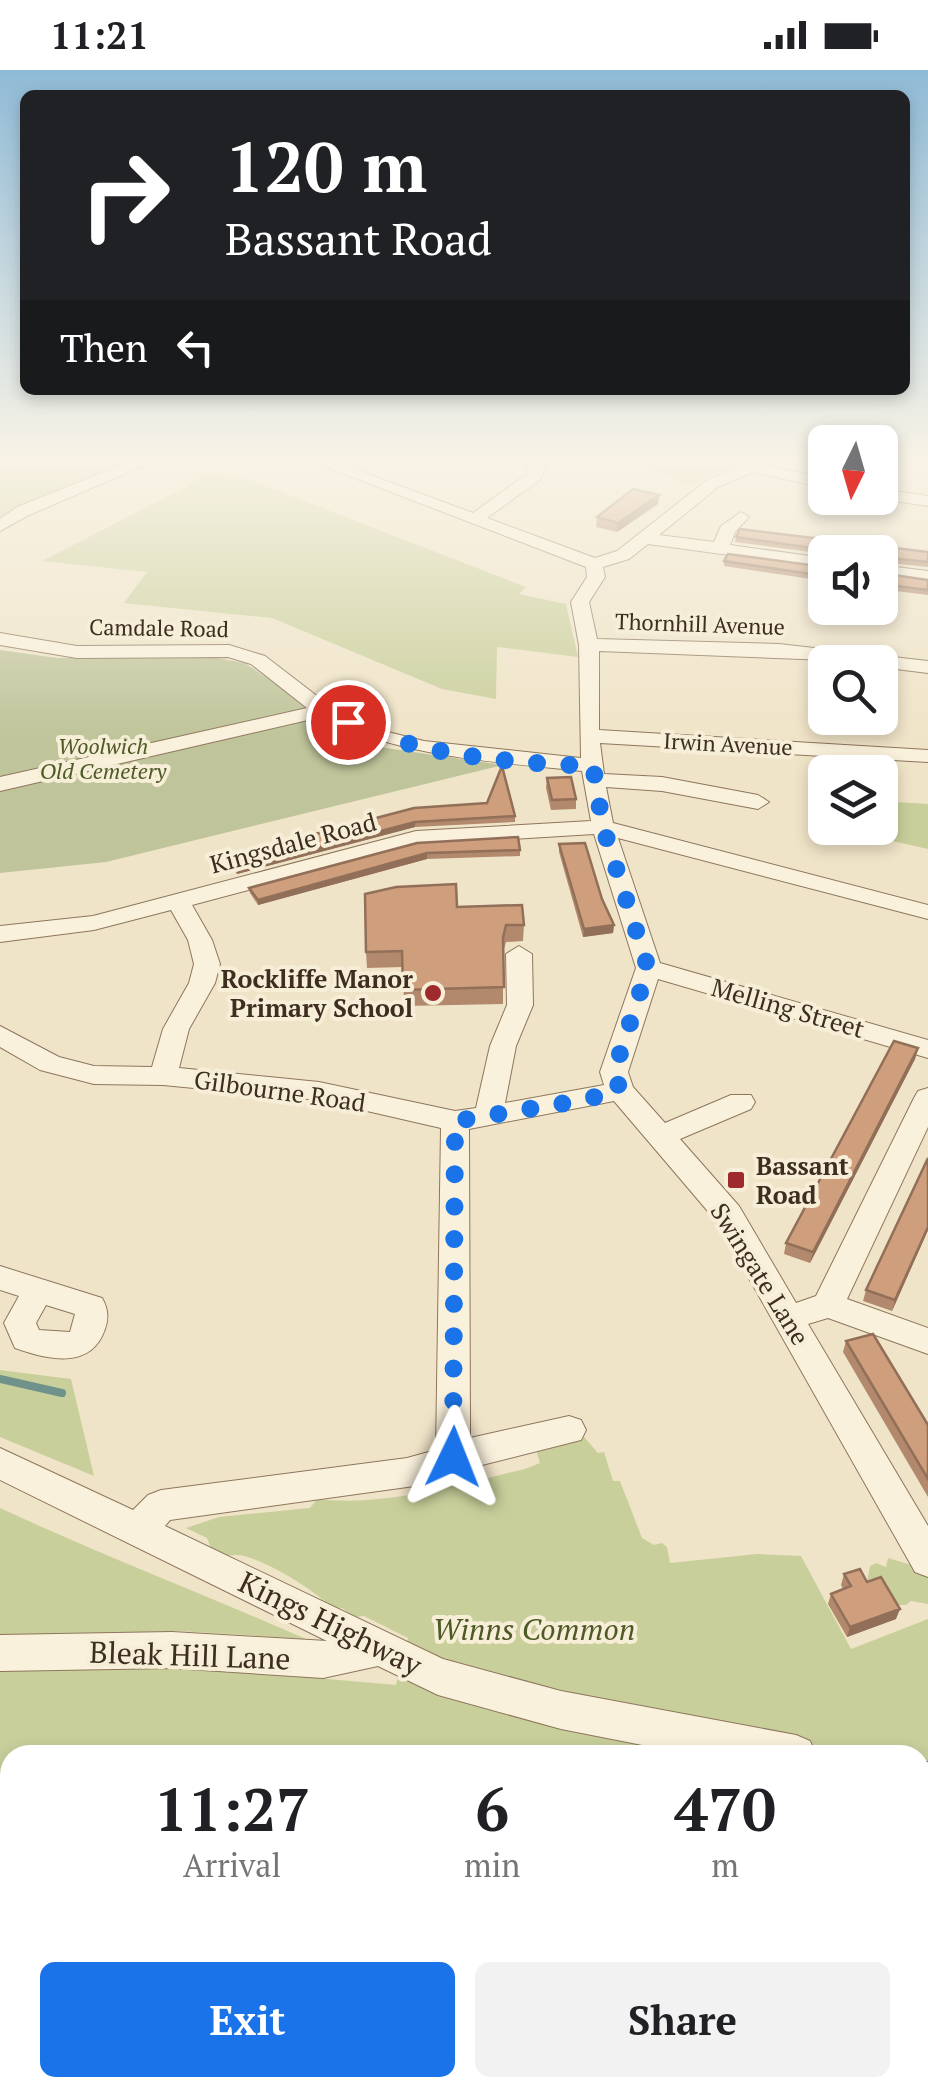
<!DOCTYPE html>
<html lang="en">
<head>
<meta charset="utf-8">
<style>
  body { margin:0; font-family:"PT Serif",serif; background:#f2f2f2; color:#202124; height:100vh; display:flex; flex-direction:column; font-size:38px; white-space:nowrap }
  * { box-sizing:border-box; margin:0 }
  p { font-size:32px; color:#757577 }
  .icon { flex:none; width:55px; height:55px; fill:none; stroke:currentColor; stroke-width:2; stroke-linecap:round; stroke-linejoin:round }
  .map { position:relative; flex:1; overflow:hidden }
  .details { position:absolute; left:0px; top:1675px; width:930px; height:352px; display:flex; flex-direction:column; background:#fff; border-radius:30px 30px 0 0; box-shadow:0 5px 15px #0003 }
  .details>* { flex:none }
  .top-card { position:absolute; left:20px; top:20px; width:890px; height:305px; border-radius:15px; box-shadow:0 5px 15px #0003; background:#202124; color:#fff; overflow:hidden }
  .needle { width:65px; rotate:185deg }
  .buttons { position:absolute; left:808px; top:355px; display:grid; gap:20px }
  .buttons a { display:grid; place-items:center; width:90px; height:90px; border-radius:15px; background:#fff; box-shadow:0 5px 15px #0003; font-size:50px }
  .pin { position:absolute; display:grid; place-items:center; width:85px; height:85px; color:#fff; margin:-42px; border:5px solid #fff; border-radius:50%; box-shadow:0 2px 10px #0007 }
  .me { position:absolute; width:110px; margin:-55px; rotate:2deg; stroke-linejoin:round; filter:drop-shadow(0 0 8px #0008) }
  .turn { display:flex; align-items:center; gap:35px; height:210px; padding:0 40px; font-size:45px }
  .turn .icon { width:130px; height:130px; stroke-width:2.5 }
  .turn b { display:block; font-size:70px; line-height:85px }
  .then { display:flex; align-items:center; height:95px; padding:0 40px; background:#0003; gap:20px; font-size:38px }
  .eta { display:flex; justify-content:space-evenly; align-items:center; height:170px; text-align:center }
  .eta b { font-size:60px; font-weight:700; line-height:70px }
  .action { display:flex; gap:20px; margin-top:auto; padding:20px 40px }
  .action a { flex:1; height:115px; border-radius:15px; background:#1a73e8; color:#fff; font-size:40px; font-weight:700; line-height:115px; text-align:center }
  .action a+a { background:#f2f2f2; color:#202124 }
  .status { display:flex; justify-content:space-between; align-items:center; height:70px; padding:0 50px; background:#fff; direction:ltr }
  .status svg { height:28px; fill:currentColor }
  .map>svg:first-child { display:block }
  .green { fill:#c9cf9b; fill-rule:evenodd }
  .cemetery { fill:#bfc49a }
  .lines { fill:none; stroke-linecap:round; stroke-linejoin:round }
  .stream { stroke:#6f938a; stroke-width:8 }
  .minor-casing { stroke:#8d765c; stroke-width:2 }
  .minor { fill:#faf1dc; fill-rule:evenodd }
  .wall { fill:#b2896c }
  .shaded-wall { fill:#916f58 }
  .building { fill:#cf9f7d; stroke:#916f58; stroke-width:2.5 }
  .route { stroke:#1a73e8; stroke-width:18; stroke-dasharray:0 32.4 }
  .poi-dot { fill:#9e2a2b; stroke:#f7eed8; stroke-width:4 }
  .labels { text-anchor:middle; stroke-width:8; stroke-linejoin:round; paint-order:stroke }
  .far-street-label { font-size:22px; fill:#3d2e20; stroke:#f7eed8 }
  .far-park-label { font-size:22px; font-style:italic; fill:#4d5a26; stroke:#f7eed8 }
  .street-label { font-size:25px; fill:#3d2e20; stroke:#f7eed8 }
  .poi-label { font-size:25px; font-weight:bold; fill:#3d2e20; stroke:#f7eed8; text-anchor:end }
  .near-street-label { font-size:30px; fill:#3d2e20; stroke:#f7eed8 }
  .near-park-label { font-size:30px; font-style:italic; fill:#4d5a26; stroke:#f7eed8 }
</style>
</head>
<body>
<div class="status"><b>11:21</b><svg viewBox="0 0 49 12"><path d="M0 12V9h3v3zM5 12V6h3v6zM10 12V3h3v9zM15 12V0h3v12zM26 1h20v11H26zM47 4h2v5h-2z"/></svg></div>
<div class="map">
<svg width="928" height="2026" viewBox="0 0 928 2026">
  <rect width="100%" height="100%" fill="#f0e4c8"/>
  <path class="green" d="M 0,387 L 142,387 L 0,447 Z
    M 625,387 L 757,387 L 689,415 Z
    M 207,403 L 248,409 L 526,517 L 519,524 L 566,534 L 578,587 L 497,577 L 496,629 L 442,619 L 272,548 L 124,533 L 147,502 L 42,491 L 190,415 Z
    M 880,731 L 928,734 L 928,779 L 834,758 L 880,758 Z
    M 0,1300 L 71,1309 L 94,1406 L 0,1367 Z
    M 566,1364 L 584,1367 L 598,1383 L 604,1382 L 613,1411 L 620,1411 L 642,1468 L 654,1475 L 662,1473 L 667,1477 L 670,1493 L 757,1484 L 801,1486 L 851,1579 L 928,1549 L 928,2026 L 0,2026 L 0,1594 L 168,1595 L 396,1615 L 408,1568 L 364,1546 L 355,1547 L 342,1538 L 333,1539 C 316,1521 271,1493 244,1486 C 233,1483 225,1489 213,1484 L 207,1468 L 186,1458 L 219,1447 L 310,1438 L 317,1429 C 384,1437 457,1415 525,1399 L 540,1393 L 536,1380 ZM 10,1685 L 920,1685 L 920,2018 L 10,2018 Z
    M 0,1438 C 101,1485 204,1524 306,1569 L 179,1561 L 0,1566 Z
    M 888,1488 L 928,1500 L 928,1534 L 911,1531 L 906,1535 L 891,1535 L 867,1512 L 870,1496 L 876,1493 L 886,1497 Z"/>
  <path class="cemetery" d="M 0,580 L 57,588 L 199,585 L 245,593 L 365,675 L 503,695 L 106,792 L 0,803 Z"/>
  <g class="lines">
    <path class="stream" d="M 0,1309 L 62,1323"/>
    <defs>
      <path id="minor" d="M 142,387 L 164,387 L 29,445 L 0,461 L 0,449 L 17,437 Z
        M 300,387 L 322,387 L 473,443 L 527,404 L 529,397 L 516,387 L 535,387 L 545,395 L 541,409 L 487,448 L 595,488 L 617,481 L 706,411 L 761,387 L 782,387 L 767,396 L 825,408 L 825,418 L 753,402 L 718,417 L 659,465 L 714,472 L 721,456 L 741,442 L 749,447 L 735,462 L 730,475 L 825,488 L 825,498 L 648,474 L 629,489 L 603,497 L 605,507 L 589,532 L 597,569 L 779,574 L 928,591 L 928,603 L 880,597 L 880,592 L 599,581 L 599,660 L 928,680 L 928,692 L 600,673 L 604,704 L 662,707 L 758,725 L 769,732 L 758,739 L 662,721 L 606,717 L 613,753 L 928,835 L 928,849 L 618,768 L 660,893 L 928,970 L 928,988 L 658,909 L 628,1002 L 633,1017 L 665,1053 L 731,1025 L 751,1025 L 755,1032 L 751,1039 L 680,1069 L 739,1136 L 796,1233 L 816,1226 L 914,1028 L 918,1021 L 928,1018 L 928,1057 L 847,1229 L 928,1258 L 928,1284 L 828,1248 L 808,1254 L 928,1456 L 928,1507 L 915,1502 L 717,1152 L 614,1031 L 469,1059 L 470,1368 L 569,1346 L 581,1350 L 586,1360 L 581,1370 L 462,1400 L 436,1413 L 170,1450 L 165,1456 L 443,1589 L 561,1621 L 796,1665 L 810,1671 L 816,1685 L 693,1685 L 561,1659 L 438,1625 L 378,1596 L 323,1608 L 172,1598 L 0,1601 L 0,1565 L 172,1562 L 327,1571 L 0,1410 L 0,1378 L 133,1440 L 148,1425 L 161,1420 L 407,1388 L 436,1380 L 441,1058 L 319,1030 L 163,1015 L 94,1014 L 40,1000 L 0,977 L 0,956 L 59,987 L 94,996 L 152,997 L 163,959 L 189,913 L 194,894 L 188,870 L 171,840 L 94,860 L 0,872 L 0,856 L 93,846 L 416,761 L 591,751 L 582,701 C 490,691 405,688 321,647 L 0,721 L 0,707 L 307,638 L 251,594 L 228,587 L 77,588 L 0,575 L 0,563 L 77,576 L 229,575 L 265,586 L 330,636 L 380,660 L 424,671 L 581,688 L 579,575 L 571,532 L 587,507 L 586,497 ZM 594,764 L 636,898 L 600,1002 L 604,1015 L 505,1033 L 516,976 L 533,935 L 532,884 L 519,876 L 506,884 L 507,935 L 490,976 L 476,1038 L 455,1041 L 319,1012 L 179,998 L 189,959 L 215,913 L 220,894 L 212,870 L 192,835 L 417,775 Z
        M 880,419 L 928,426 L 928,436 L 874,428 L 880,428 Z
        M 880,495 L 928,501 L 928,511 L 880,505 Z
        M 0,1196 L 102,1228 C 108,1238 109,1248 105,1259 C 91,1301 46,1289 15,1278 L 4,1253 L 19,1226 L 0,1220 ZM 46,1235 L 75,1244 L 70,1262 L 39,1260 L 36,1253 Z
        M 920,1691 L 928,1692 L 928,1732 L 920,1731 Z"/>
    </defs>
    <use href="#minor" class="minor-casing"/>
    <use href="#minor" class="minor"/>
  </g>
  <path class="wall" d="M 658,434 L 617,462 L 596,457 L 597,447 Z
    M 736,467 L 928,482 L 928,497 L 880,492 L 880,482 L 825,482 L 825,484 L 735,472 Z
    M 724,491 L 825,497 L 825,511 L 724,496 Z
    M 880,503 L 928,510 L 928,525 L 880,519 Z
    M 547,708 L 576,729 L 576,739 L 551,740 L 546,718 Z
    M 414,738 L 515,746 L 515,752 L 415,757 L 237,804 L 229,792 L 228,787 Z
    M 417,773 L 520,780 L 520,786 L 427,789 L 258,835 L 250,823 L 249,818 Z
    M 559,774 L 602,829 L 614,855 L 613,863 L 583,867 L 559,782 Z
    M 457,837 L 524,855 L 523,871 L 506,872 L 503,882 L 503,934 L 404,936 L 403,897 L 367,898 L 366,882 Z
    M 918,978 L 915,989 L 810,1193 L 784,1184 L 786,1173 Z
    M 928,1088 L 928,1160 L 892,1241 L 863,1231 L 866,1220 Z
    M 846,1271 L 928,1355 L 928,1427 L 843,1282 Z
    M 844,1504 L 867,1512 L 896,1549 L 847,1567 L 828,1534 L 831,1524 L 843,1519 L 841,1515 Z"/>
  <path class="shaded-wall" d="M 659,425 L 658,434 L 617,462 L 618,453 Z
    M 415,752 L 415,757 L 237,804 L 236,799 Z
    M 427,783 L 427,789 L 258,835 L 258,830 Z
    M 614,855 L 613,863 L 583,867 L 584,859 Z
    M 918,978 L 915,989 L 810,1193 L 813,1182 Z
    M 928,1157 L 928,1160 L 892,1241 L 895,1230 Z
    M 900,1539 L 896,1549 L 847,1567 L 850,1557 Z"/>
  <path class="building" d="M 633,419 L 659,425 L 618,453 L 597,447 Z
    M 740,459 L 928,482 L 928,492 L 881,487 L 880,488 L 880,482 L 829,482 L 826,480 L 736,467 Z
    M 728,484 L 825,497 L 825,506 L 724,491 Z
    M 880,503 L 928,510 L 928,520 L 880,514 Z
    M 502,696 L 515,746 L 415,752 L 236,799 L 228,787 L 414,738 L 487,733 Z
    M 571,707 L 576,729 L 552,730 L 547,708 Z
    M 518,767 L 520,780 L 427,783 L 258,830 L 249,818 L 417,773 Z
    M 585,773 L 602,829 L 614,855 L 584,859 L 559,774 Z
    M 456,814 L 457,837 L 522,835 L 524,855 L 506,855 L 503,868 L 504,917 L 403,920 L 402,881 L 366,882 L 365,824 L 396,817 Z
    M 894,971 L 918,978 L 813,1182 L 786,1173 Z
    M 928,1088 L 928,1157 L 895,1230 L 866,1220 Z
    M 873,1264 L 928,1355 L 928,1409 L 846,1271 Z
    M 860,1499 L 867,1512 L 881,1507 L 900,1539 L 850,1557 L 831,1524 L 851,1516 L 844,1504 Z"/>
  <linearGradient id="sky" x2="0" y2="1"><stop stop-color="#8fbad6"/><stop offset="0.58" stop-color="#f8f3e6"/><stop offset="1" stop-color="#f8f3e6" stop-opacity="0"/></linearGradient>
  <rect width="928" height="671" fill="url(#sky)"/>
  <g class="lines">
    <path class="route" d="M 348,652 C 421,686 513,693 593,696 L 603,757 L 648,898 L 614,1002 L 620,1020 L 584,1030 L 455,1051 L 453,1387"/>
  </g>
  <g class="poi-dot">
    <circle cx="433" cy="923" r="10"/>
    <rect x="726" y="1100" width="20" height="20" rx="5"/>
  </g>
  <g class="labels">
    <g class="far-street-label">
      <text transform="translate(700 554) rotate(2)" y="8">Thornhill Avenue</text>
      <text transform="translate(159 558) rotate(1)" y="8">Camdale Road</text>
      <text transform="translate(728 674) rotate(3)" y="8">Irwin Avenue</text>
    </g>
    <g class="far-park-label">
      <text x="103" y="684">Woolwich<tspan x="103" dy="25">Old Cemetery</tspan></text>
    </g>
    <g class="street-label">
      <text transform="translate(293 773) rotate(-15)" y="9">Kingsdale Road</text>
      <text transform="translate(788 938) rotate(16)" y="9">Melling Street</text>
      <text transform="translate(280 1021) rotate(8)" y="9">Gilbourne Road</text>
      <text transform="translate(760 1204) rotate(58)" y="9">Swingate Lane</text>
    </g>
    <g class="poi-label">
      <text x="413" y="918">Rockliffe Manor<tspan x="413" dy="29">Primary School</tspan></text>
      <text x="756" y="1105" text-anchor="start">Bassant<tspan x="756" dy="29">Road</tspan></text>
    </g>
    <g class="near-street-label">
      <text transform="translate(330 1554) rotate(26)" y="10">Kings Highway</text>
      <text transform="translate(190 1586) rotate(2)" y="10">Bleak Hill Lane</text>
    </g>
    <g class="near-park-label">
      <text x="534" y="1570">Winns Common</text>
    </g>
  </g>
</svg>
<div class="buttons">
<a><svg class="needle" viewBox="-14 -14 28 28"><path d="M0-13l5 13h-10z" fill="#e53935"/><path d="M0 13l5-13h-10z" fill="#757577"/></svg></a>
<a><svg class="icon" aria-label="sound" viewBox="0 0 24 24"><path d="M4 9h4l5-4v14l-5-4H4zM17 9q2 3 0 6"/></svg></a>
<a><svg class="icon" aria-label="search" viewBox="0 0 24 24"><circle cx="10" cy="10" r="6"/><path d="M15 15l6 6"/></svg></a>
<a><svg class="icon" aria-label="layers" viewBox="0 0 24 24"><path d="M12 4l9 5-9 5-9-5zM3 14l9 5 9-5"/></svg></a>
</div>
<div class="pin" style="left:348px;top:652px;background:#d93025"><svg class="icon" aria-label="arrive" viewBox="0 0 24 24"><path d="M6 21V4h12l-3 4 3 4H6"/></svg></div>
<svg class="me" style="left:453px;top:1387px" viewBox="-20 -20 40 40"><path d="M0-17L14 15 0 8-14 15z" fill="#1a73e8" stroke="#fff" stroke-width="4"/></svg>
<div class="top-card">
<div class="turn"><svg class="icon" aria-label="right" viewBox="0 0 24 24"><path d="M7 20v-9h11M14 6l5 5-5 5"/></svg><div><b>120 m</b>Bassant Road</div></div>
<div class="then">Then<svg class="icon" aria-label="left" viewBox="0 0 24 24"><path d="M17 20v-9H6M10 6l-5 5 5 5"/></svg></div>
</div>
<section class="details">
<div class="eta">
<div><b>11:27</b><p>Arrival</p></div>
<div><b>6</b><p>min</p></div>
<div><b>470</b><p>m</p></div>
</div>
<div class="action"><a>Exit</a><a>Share</a></div>
</section>
</div>
</body>
</html>
